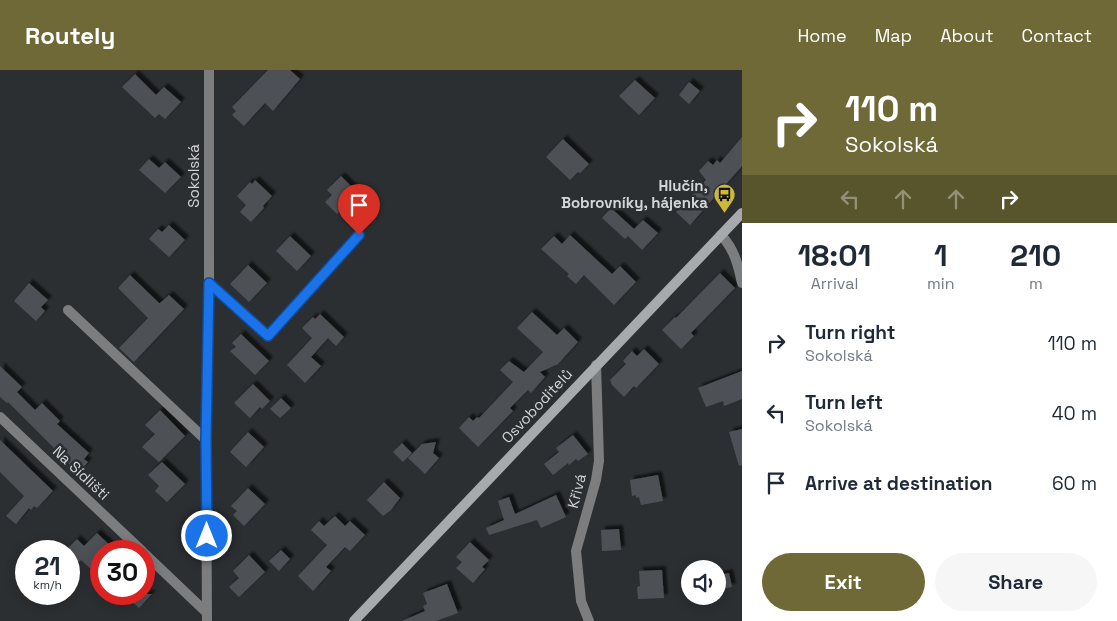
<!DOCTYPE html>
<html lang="en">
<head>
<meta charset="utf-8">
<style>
  body { margin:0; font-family:"Space Grotesk",sans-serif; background:#f6f6f7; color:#1f2937; height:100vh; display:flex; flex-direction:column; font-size:19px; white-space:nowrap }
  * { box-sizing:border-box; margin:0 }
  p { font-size:16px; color:#747a83 }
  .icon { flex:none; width:28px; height:28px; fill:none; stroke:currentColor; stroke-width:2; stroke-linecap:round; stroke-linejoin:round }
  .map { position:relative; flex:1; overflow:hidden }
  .details { display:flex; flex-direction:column; background:#fff; width:375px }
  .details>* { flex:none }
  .hud { background:#6e6937; color:#fff; overflow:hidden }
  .fabs { position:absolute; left:681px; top:490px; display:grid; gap:10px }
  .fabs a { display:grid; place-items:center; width:45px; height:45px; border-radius:50%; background:#fff; box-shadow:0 2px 12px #0003; font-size:25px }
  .speed { position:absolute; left:15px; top:470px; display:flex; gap:10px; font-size:25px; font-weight:700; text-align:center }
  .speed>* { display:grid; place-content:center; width:65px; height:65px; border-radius:50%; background:#fff; box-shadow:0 2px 12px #0003; line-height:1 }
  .speed small { font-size:12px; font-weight:400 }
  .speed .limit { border:8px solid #d22; background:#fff; color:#111 }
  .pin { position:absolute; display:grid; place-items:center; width:42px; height:42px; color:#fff; margin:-51px -21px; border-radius:50% 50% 50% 0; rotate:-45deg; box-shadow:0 0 5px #0007 }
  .pin .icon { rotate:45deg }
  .me { position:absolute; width:55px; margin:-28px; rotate:0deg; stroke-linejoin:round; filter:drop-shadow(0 0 4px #0008) }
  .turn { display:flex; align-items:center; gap:18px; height:105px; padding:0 20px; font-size:22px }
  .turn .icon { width:65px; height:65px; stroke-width:2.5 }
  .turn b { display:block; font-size:35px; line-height:42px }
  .lanes { display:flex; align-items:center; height:48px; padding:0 20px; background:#0003; justify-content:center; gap:25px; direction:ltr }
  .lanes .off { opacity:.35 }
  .eta { display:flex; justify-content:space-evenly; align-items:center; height:85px; text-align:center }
  .eta b { font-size:30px; font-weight:700; line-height:35px }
  .button { display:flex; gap:10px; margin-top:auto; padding:10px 20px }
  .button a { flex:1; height:58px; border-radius:30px; background:#6e6937; color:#fff; font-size:20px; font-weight:700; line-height:58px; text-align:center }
  .button a+a { background:#f6f6f7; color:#1f2937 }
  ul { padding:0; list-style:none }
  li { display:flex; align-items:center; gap:15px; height:70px; padding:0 20px }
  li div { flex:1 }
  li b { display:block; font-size:19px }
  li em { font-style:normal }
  header { display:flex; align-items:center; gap:30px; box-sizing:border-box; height:70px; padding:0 25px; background:#6e6937; color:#fff }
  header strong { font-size:24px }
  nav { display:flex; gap:28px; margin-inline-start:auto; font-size:18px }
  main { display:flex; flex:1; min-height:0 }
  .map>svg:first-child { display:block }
  .building { fill:#4e5154; filter:url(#shadow) }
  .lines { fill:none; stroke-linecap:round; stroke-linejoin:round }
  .lane { stroke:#7c7d7f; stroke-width:9 }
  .street { stroke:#7c7d7f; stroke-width:10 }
  .secondary { stroke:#a7aaad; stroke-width:10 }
  .route-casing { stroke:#114b97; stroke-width:12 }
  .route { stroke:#1a73e8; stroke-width:9 }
  .labels { text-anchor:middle; stroke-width:5; stroke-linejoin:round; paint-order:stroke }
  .street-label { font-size:15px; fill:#d3d5d7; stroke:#2c2f32 }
  .poi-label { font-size:15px; font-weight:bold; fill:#d3d5d7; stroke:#2c2f32; text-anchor:end }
</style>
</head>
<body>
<header>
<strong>Routely</strong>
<nav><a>Home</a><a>Map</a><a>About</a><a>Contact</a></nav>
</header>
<main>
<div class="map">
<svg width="742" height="551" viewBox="0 0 742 551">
  <defs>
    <filter id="shadow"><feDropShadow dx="4" dy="-4" stdDeviation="1" flood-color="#0009"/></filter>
  </defs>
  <rect width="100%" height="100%" fill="#2c2f32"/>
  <path class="building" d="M 268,0 L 290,0 L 300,9 L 273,41 L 265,33 L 244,56 L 232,45 L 236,41 L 232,37 Z
    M 135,4 L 156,25 L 164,17 L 181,32 L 165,49 L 159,44 L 155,48 L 122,17 Z
    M 635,10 L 655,28 L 639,45 L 619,26 Z
    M 689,12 L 700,21 L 689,34 L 679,25 Z
    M 742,67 L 742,96 L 690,155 L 676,142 L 706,110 L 699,101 L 708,91 L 713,95 L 717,90 L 720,93 Z
    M 563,69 L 589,94 L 580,103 L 578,102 L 570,110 L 546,87 Z
    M 149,89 L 159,98 L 165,92 L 181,107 L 165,123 L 139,100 Z
    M 341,106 L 359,124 L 346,138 L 344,137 L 337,144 L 325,132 L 332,125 L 327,120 Z
    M 255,110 L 272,126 L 263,136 L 264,138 L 251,152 L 240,142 L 246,135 L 237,126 L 250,112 L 252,114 Z
    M 611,138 L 634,159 L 643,150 L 658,163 L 642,180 L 628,166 L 625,169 L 602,148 Z
    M 169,155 L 185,170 L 169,187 L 149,169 L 158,159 L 162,162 Z
    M 570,165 L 612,204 L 620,196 L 636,212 L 614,235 L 584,205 L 576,214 L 567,206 L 569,204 L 541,179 L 554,166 L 562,174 Z
    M 290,166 L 311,186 L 297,201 L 276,181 Z
    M 248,195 L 267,213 L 249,232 L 230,214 Z
    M 720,203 L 735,218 L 691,263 L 694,266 L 681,279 L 662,260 L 675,247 L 676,248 Z
    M 130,205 L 159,233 L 160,233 L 169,225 L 184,239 L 134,292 L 119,278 L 148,248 L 118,218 Z
    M 29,213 L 48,230 L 41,237 L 45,241 L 36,251 L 14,231 Z
    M 532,242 L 557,265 L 564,258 L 578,272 L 558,294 L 540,302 L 545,307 L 531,323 L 528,320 L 510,338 L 513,341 L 478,377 L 459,358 L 469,347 L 473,351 L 477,347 L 479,348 L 513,312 L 500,300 L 509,291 L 524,302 L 543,282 L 517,258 Z
    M 320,244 L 344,267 L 336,276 L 328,268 L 311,287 L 321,296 L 305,313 L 287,295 L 312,268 L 302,258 L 313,247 L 315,249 Z
    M 241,264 L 269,291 L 255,305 L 230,281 L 236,277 L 232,273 Z
    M 644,279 L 659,294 L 636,318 L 634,316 L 624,327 L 612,315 L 610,310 L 626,294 L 623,291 L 632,281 L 637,286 Z
    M 0,296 L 22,317 L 17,322 L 35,340 L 42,333 L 60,351 L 57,354 L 89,383 L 84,389 L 88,392 L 79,403 L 58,385 L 59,383 L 8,332 L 7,333 L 0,327 Z
    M 742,301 L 742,329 L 724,336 L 723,331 L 706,337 L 698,318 Z
    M 253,314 L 270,331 L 262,339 L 260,337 L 250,348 L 234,333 Z
    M 281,328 L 291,338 L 280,348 L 270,339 Z
    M 160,340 L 185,366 L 159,392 L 142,377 L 155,364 L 145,355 Z
    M 742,359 L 742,395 L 739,396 L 729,362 Z
    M 248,362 L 264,377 L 246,397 L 230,382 Z
    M 573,365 L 588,384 L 578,391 L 576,389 L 569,395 L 568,393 L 553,405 L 544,394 L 559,382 L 556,378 Z
    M 0,370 L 53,421 L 37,438 L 34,436 L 31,440 L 29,438 L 16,454 L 6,446 L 24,426 L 0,402 Z
    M 436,372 L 433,383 L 439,388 L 425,404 L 408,388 L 422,374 Z
    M 402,373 L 412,383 L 403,392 L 393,382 Z
    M 162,392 L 185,414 L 167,432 L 155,421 L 159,416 L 148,405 Z
    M 658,405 L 663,431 L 641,435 L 639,427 L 636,428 L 636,425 L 632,426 L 630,410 Z
    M 384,412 L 400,428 L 391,440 L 383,446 L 367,430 Z
    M 248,418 L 265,434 L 244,456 L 233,445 L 237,441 L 231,436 Z
    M 556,425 L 566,447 L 541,458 L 537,450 L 489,465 L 486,458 L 504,450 L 498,431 L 509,427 L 515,444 Z
    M 335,446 L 345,456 L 350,451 L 365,465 L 350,481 L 345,477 L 326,497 L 331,501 L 313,521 L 298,506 L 327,475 L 311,460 L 319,451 L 324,456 Z
    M 619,459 L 621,480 L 602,481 L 601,460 Z
    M 97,463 L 116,481 L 101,481 L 101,490 L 92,500 L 81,490 L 79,492 L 66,480 L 77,469 L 84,476 Z
    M 470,472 L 489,490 L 482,497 L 485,499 L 473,513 L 456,498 L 462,492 L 456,487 Z
    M 281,480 L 290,489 L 279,501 L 269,491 Z
    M 249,485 L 265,502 L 239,527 L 229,517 L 239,508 L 233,501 Z
    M 662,500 L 664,528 L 638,529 L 637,517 L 640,516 L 639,501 Z
    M 729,503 L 732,517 L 718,520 L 718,505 Z
    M 447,514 L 458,543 L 436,551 L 402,551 L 425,541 L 423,536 L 427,534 L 423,523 Z
    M 124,524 L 152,524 L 139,538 Z"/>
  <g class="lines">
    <path class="lane" d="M 209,213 L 268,266 L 359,165"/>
    <path class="street" d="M 721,165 C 734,179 738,194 742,213
      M 68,240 L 206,370
      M 0,347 L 142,481
      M 144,483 L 207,543
      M 207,551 L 206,370 L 209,213 L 209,0
      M 589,551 L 581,531 L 576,481 L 596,410 L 599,391 L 596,295"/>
    <path class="secondary" d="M 354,551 L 742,143"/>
  </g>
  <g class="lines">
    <defs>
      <path id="route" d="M 207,466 L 206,370 L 209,213 L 268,266 L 359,165"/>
    </defs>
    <use href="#route" class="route-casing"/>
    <use href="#route" class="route"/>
  </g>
  <defs>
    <symbol id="bus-pin" viewBox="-11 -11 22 30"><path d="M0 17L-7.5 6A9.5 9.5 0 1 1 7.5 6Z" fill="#ceb837" stroke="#2c2f32"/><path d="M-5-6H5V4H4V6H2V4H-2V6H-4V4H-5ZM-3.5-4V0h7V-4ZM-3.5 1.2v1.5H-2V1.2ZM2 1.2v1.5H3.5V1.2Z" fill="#111"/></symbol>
  </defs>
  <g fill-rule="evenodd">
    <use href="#bus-pin" x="712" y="112" width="25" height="34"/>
  </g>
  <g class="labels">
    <g class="street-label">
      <text transform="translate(194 106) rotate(-90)" y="5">Sokolská</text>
      <text transform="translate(537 336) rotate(-47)" y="5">Osvoboditelů</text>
      <text transform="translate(81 403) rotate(43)" y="5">Na Sídlišti</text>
      <text transform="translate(577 421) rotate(-76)" y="5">Křivá</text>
    </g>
    <g class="poi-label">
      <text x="708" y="121">Hlučín,<tspan x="708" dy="17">Bobrovníky, hájenka</tspan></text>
    </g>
  </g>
</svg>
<div class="fabs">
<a><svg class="icon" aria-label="sound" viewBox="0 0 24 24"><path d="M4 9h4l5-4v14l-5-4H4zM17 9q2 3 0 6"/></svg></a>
</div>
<div class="speed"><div>21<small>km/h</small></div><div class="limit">30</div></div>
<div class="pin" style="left:359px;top:165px;background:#d93025"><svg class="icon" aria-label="arrive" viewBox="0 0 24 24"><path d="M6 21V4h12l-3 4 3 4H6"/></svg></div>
<svg class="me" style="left:207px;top:466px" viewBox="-20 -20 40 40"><circle r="17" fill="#1a73e8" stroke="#fff" stroke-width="3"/><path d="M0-11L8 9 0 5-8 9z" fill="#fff"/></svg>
</div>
<section class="details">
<div class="hud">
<div class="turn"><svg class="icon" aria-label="right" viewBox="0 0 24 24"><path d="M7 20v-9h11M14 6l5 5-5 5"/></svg><div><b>110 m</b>Sokolská</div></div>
<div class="lanes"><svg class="icon off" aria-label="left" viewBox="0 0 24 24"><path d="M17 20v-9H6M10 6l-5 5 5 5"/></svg><svg class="icon off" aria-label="ahead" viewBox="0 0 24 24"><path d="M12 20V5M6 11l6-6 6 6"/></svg><svg class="icon off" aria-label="ahead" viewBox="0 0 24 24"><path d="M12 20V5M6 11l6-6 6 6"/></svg><svg class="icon" aria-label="right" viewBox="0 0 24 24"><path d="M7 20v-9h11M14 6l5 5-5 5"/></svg></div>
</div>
<div class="eta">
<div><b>18:01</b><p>Arrival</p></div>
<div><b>1</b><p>min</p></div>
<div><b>210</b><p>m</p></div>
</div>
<ul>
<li><svg class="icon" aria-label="right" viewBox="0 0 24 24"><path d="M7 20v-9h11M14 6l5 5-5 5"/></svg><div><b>Turn right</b><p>Sokolská</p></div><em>110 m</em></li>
<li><svg class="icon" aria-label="left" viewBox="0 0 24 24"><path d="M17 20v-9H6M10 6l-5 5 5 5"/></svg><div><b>Turn left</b><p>Sokolská</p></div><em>40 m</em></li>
<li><svg class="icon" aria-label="arrive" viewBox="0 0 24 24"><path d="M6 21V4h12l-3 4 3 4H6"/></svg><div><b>Arrive at destination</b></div><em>60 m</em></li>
</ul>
<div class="button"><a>Exit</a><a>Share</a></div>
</section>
</main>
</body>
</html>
